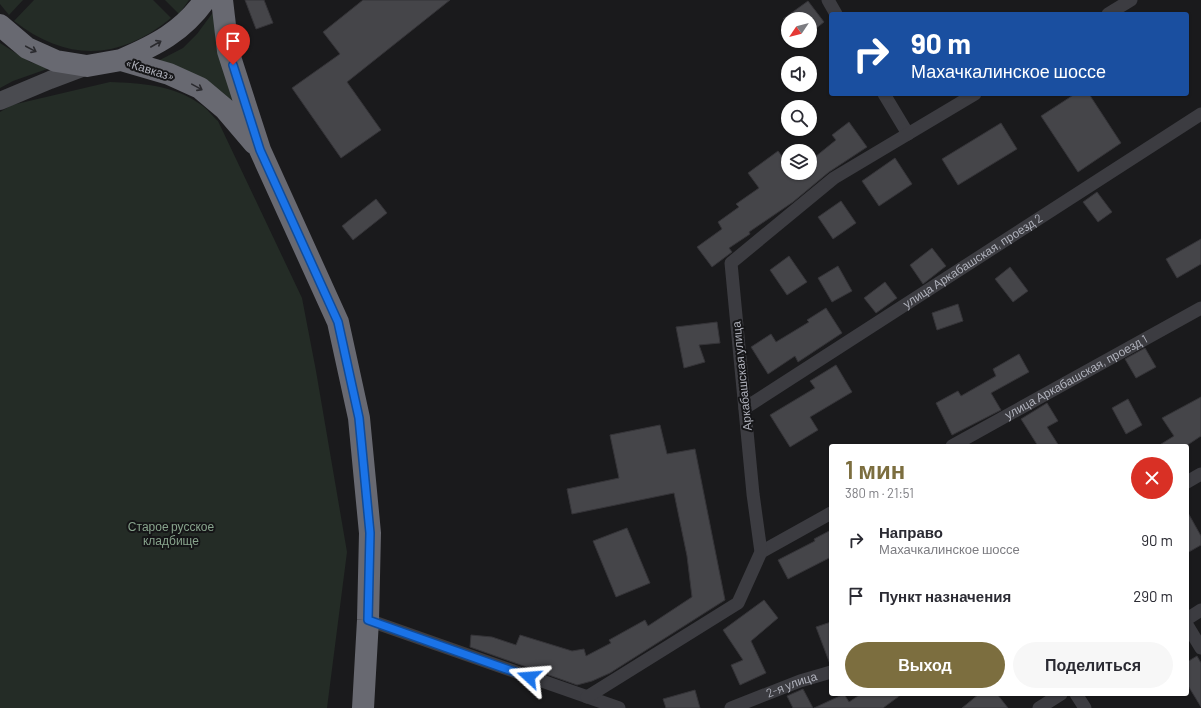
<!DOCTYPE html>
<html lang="ru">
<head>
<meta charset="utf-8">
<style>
  body { margin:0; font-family:Barlow,sans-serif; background:#f7f7f7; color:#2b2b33; height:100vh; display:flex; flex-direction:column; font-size:15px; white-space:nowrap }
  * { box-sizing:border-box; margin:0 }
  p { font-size:13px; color:#7c7c81 }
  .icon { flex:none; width:22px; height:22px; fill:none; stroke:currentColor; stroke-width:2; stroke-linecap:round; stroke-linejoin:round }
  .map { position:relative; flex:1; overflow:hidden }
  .panel { position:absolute; left:829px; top:444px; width:360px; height:252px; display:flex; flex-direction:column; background:#fff; border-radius:4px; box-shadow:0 1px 3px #0004 }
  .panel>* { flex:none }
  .banner { position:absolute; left:829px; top:12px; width:360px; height:84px; border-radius:4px; box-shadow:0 1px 3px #0004; background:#1a4fa0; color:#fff; overflow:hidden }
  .needle { width:26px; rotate:235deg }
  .tools { position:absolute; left:781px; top:12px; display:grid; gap:8px }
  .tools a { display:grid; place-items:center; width:36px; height:36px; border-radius:50%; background:#fff; box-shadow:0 1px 3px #0004; font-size:20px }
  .pin { position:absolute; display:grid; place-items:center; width:34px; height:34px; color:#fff; margin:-41px -17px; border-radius:50% 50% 50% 0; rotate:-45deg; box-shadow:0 0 4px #0007 }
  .pin .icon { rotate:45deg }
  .me { position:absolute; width:44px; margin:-22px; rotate:289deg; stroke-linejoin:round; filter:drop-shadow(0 0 3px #0008) }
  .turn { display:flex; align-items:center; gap:14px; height:84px; padding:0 16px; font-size:18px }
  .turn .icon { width:52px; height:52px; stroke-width:2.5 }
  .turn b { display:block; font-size:28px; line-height:34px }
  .round { display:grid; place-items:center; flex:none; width:42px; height:42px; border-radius:21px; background:#f7f7f7 }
  .summary { display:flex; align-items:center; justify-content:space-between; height:68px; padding:0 16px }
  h1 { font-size:24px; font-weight:600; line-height:30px; color:#7c6e3f }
  .cta { display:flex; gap:8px; margin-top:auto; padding:8px 16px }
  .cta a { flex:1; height:46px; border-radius:24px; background:#7c6e3f; color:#fff; font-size:16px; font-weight:600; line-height:46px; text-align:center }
  .cta a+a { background:#f7f7f7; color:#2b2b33 }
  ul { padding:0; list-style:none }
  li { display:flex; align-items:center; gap:12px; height:56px; padding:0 16px }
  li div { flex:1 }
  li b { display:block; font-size:15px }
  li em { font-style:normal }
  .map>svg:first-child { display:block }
  .green { fill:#242c26 }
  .building { fill:#454549; stroke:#353438 }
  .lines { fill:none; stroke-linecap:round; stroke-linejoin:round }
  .street { stroke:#3c3c41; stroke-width:13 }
  .secondary { stroke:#4a4b50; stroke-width:18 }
  .highway { stroke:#686971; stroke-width:22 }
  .oneway { stroke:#2a2a2e }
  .route-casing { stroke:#114b97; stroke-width:10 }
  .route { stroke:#1a73e8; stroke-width:7 }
  .labels { text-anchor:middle; stroke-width:4; stroke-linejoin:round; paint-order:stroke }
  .street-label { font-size:12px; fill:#aeb0ba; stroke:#151517 }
  .park-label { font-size:12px; fill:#87a38c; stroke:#151517 }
</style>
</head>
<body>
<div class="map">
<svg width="1201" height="708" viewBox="0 0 1201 708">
  <rect width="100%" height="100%" fill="#1a1a1c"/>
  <path class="green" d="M 0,0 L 23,0 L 9,15 L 0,4 Z
    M 34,0 L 153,0 L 171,18 C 119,61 67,62 14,21 Z
    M 165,0 L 189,0 L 179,14 Z
    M 214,11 L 239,109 L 154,63 L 183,48 L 197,34 Z
    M 0,43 L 30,62 L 50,68 L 13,81 L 0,88 Z
    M 110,82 C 140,83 174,85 200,104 C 207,108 212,116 218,121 L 302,298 L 316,371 L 347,552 L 327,708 L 0,708 L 0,112 L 12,105 Z"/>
  <path class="building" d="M 245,0 L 264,0 L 273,23 L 256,29 Z
    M 363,0 L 450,0 L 347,82 L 381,130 L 341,158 L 292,88 L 340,54 L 323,32 Z
    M 808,1 L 824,22 L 810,33 L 810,19 L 783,19 Z
    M 1075,94 L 1089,94 L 1121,143 L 1078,172 L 1041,116 Z
    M 849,122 L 867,147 L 829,172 L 793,202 L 749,232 L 750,234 L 729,248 L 732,252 L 712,267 L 697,247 L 722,229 L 718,222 L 739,207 L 736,204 L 759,188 L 748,173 L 778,151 L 788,164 L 788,173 L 810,173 L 810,161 L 836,140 L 832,135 Z
    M 1001,123 L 1017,149 L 958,185 L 942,159 Z
    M 895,158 L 912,184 L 879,206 L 862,181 Z
    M 1097,192 L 1112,212 L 1098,222 L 1083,202 Z
    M 376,199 L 387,213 L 353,240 L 342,226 Z
    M 841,201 L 856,223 L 833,239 L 818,217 Z
    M 1201,239 L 1201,264 L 1177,278 L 1166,259 Z
    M 932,248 L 946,266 L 923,284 L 910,265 Z
    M 789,256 L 807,282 L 787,295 L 770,270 Z
    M 838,266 L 852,291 L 832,302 L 818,278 Z
    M 1010,267 L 1028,291 L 1013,302 L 995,279 Z
    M 885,282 L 897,298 L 876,313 L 864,298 Z
    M 958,304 L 963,321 L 937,330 L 932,313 Z
    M 826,308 L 842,333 L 798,362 L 795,356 L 768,374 L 751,347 L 771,334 L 776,342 L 809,322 L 807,320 Z
    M 717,322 L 720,343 L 699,345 L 705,362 L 684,368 L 676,327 Z
    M 1145,348 L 1156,367 L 1136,378 L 1125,359 Z
    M 1019,354 L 1029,372 L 991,393 L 1001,410 L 952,435 L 936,403 L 958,391 L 961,396 L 996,376 L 993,369 Z
    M 836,365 L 852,392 L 810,417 L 818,430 L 790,447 L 770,415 L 815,388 L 810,381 Z
    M 1201,397 L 1201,436 L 1186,446 L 1158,446 L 1174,436 L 1162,418 Z
    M 1128,399 L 1142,425 L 1126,434 L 1112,408 Z
    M 1047,403 L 1058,421 L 1047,427 L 1059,446 L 1038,446 L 1021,419 Z
    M 660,425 L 667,454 L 695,449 L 725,600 L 610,673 L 592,681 L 577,685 L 470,647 L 471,635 L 492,637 L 516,645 L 520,635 L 572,651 L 584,649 L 586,656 L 611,643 L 609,640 L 645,620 L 648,626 L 692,597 L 687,556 L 674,493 L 572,514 L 567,489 L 619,478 L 610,435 Z
    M 1187,511 L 1201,536 L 1201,545 L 1187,553 Z
    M 627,528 L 650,583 L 616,597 L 593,541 Z
    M 831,530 L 831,557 L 788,579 L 778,560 L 815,541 L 814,539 Z
    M 764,600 L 778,618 L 751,641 L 766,673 L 740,685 L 731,665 L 743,660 L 723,630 Z
    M 831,622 L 831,664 L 830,664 L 816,627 Z
    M 1197,656 L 1201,663 L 1201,707 L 1187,684 L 1187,662 Z
    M 803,689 L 813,708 L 793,708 L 787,696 Z
    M 695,690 L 700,708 L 666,708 L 663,699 Z
    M 844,694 L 849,702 L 861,694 L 902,694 L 883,708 L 814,708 Z
    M 979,694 L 997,694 L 1008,708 L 962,708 Z"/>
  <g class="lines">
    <g class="street">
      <path d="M 828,0 L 836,14"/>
      <path d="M 1108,14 L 1131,0"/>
      <path d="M 884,94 L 908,134"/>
      <path id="s1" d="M 745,408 L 1201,114"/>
      <path id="s2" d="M 952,446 L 1201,308"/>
      <path d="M 1187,482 L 1201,474"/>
      <path d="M 761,552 L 831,513"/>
      <path d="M 1187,619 L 1201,610"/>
      <path d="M 368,620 L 619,708"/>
      <path d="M 1187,625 L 1201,648"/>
      <path d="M 1076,694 L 1085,708"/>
      <path d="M 587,697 L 738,603 L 761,552 L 753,494 L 731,263 L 834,178 L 975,94"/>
      <path id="s3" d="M 731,708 L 800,681 L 831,672"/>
      <path d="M 1039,708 L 1061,694"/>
    </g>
    <path class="secondary" d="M 0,101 L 50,80 L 87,66"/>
    <path class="highway" d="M 222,0 L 228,51 L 260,150 L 338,322 L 359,418 L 370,533 L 368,620 L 363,708
      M 0,25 L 27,48 L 56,61 L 87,66 L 121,60 L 169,74 L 200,88 L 225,109 L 254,143
      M 121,60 C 156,45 182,32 205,0"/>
  </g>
  <defs><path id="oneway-shaft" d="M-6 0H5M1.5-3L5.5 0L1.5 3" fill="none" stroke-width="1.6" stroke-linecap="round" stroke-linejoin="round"/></defs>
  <g class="oneway">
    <use href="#oneway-shaft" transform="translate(156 44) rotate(-30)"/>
    <use href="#oneway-shaft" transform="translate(31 49) rotate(28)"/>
    <use href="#oneway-shaft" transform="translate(197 87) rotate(29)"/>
  </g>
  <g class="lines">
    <defs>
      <path id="route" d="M 233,65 L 260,150 L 338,322 L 359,418 L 370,533 L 368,620 L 529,677"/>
    </defs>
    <use href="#route" class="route-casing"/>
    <use href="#route" class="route"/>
  </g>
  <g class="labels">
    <g class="street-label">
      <text transform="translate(150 70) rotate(17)" y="4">«Кавказ»</text>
      <text dy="4" stroke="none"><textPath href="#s1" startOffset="271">улица Аркабашская, проезд 2</textPath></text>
      <text transform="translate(742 376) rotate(-96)" y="4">Аркабашская улица</text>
      <text dy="4" stroke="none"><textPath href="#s2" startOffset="142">улица Аркабашская, проезд 1</textPath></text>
      <text dy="4" stroke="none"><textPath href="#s3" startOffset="65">2-я улица</textPath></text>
    </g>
    <g class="park-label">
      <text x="171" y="531">Старое русское<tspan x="171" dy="14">кладбище</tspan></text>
    </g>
  </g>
</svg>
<div class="tools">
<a><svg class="needle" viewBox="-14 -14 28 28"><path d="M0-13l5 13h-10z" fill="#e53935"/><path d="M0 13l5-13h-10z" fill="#7c7c81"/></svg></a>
<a><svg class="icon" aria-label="sound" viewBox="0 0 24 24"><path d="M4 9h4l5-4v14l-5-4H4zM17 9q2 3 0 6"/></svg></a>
<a><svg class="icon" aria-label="search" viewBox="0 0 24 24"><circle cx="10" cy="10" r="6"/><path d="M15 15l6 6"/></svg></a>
<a><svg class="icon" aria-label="layers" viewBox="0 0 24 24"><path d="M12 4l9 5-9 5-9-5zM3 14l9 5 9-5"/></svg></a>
</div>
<div class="pin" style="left:233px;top:65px;background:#d93025"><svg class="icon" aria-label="arrive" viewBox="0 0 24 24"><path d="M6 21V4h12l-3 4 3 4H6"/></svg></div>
<svg class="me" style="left:529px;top:677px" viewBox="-20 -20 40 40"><path d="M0-17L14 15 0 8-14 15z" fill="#1a73e8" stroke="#fff" stroke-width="4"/></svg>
<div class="banner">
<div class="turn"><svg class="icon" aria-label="right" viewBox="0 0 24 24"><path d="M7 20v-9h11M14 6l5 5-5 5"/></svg><div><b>90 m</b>Махачкалинское шоссе</div></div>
</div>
<section class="panel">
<div class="summary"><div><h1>1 мин</h1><p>380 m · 21:51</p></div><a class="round" style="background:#d93025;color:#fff"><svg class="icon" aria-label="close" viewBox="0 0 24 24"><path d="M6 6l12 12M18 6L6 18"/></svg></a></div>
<ul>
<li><svg class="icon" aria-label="right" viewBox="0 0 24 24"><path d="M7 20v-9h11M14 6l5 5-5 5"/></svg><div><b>Направо</b><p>Махачкалинское шоссе</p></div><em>90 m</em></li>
<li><svg class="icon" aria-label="arrive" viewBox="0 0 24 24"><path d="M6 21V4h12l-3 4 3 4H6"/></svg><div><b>Пункт назначения</b></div><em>290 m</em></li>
</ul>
<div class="cta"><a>Выход</a><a>Поделиться</a></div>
</section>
</div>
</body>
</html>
